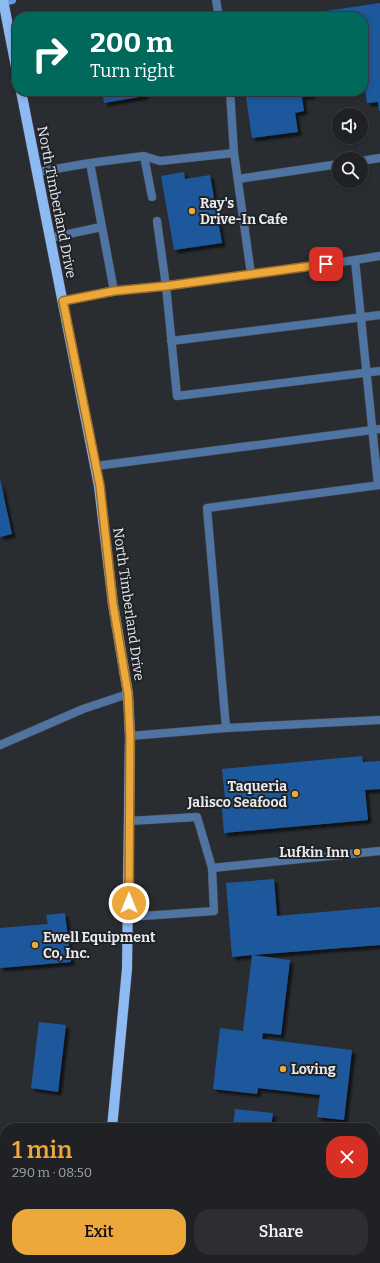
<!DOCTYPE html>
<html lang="en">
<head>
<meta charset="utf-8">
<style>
  body { margin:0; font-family:Bitter,serif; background:#2c2e32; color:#f1f3f6; height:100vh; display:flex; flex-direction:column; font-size:15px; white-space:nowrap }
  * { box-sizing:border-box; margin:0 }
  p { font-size:13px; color:#a1a3a7 }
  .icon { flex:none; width:22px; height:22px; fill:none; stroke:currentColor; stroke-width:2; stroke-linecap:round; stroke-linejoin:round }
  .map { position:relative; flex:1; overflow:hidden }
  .drawer { position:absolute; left:0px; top:1123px; width:380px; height:140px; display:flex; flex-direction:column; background:#1f2125; border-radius:16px 16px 0 0; box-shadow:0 2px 6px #0003,0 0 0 1px #3c3e42 }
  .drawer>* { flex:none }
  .top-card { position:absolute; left:12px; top:12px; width:356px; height:84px; border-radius:16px; box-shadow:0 2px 6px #0003,0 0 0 1px #3c3e42; background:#00695c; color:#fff; overflow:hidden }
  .buttons { position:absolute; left:332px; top:108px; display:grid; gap:8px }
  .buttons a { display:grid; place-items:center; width:36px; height:36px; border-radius:50%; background:#1f2125; box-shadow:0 2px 6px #0003,0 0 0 1px #3c3e42; font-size:20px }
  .pin { position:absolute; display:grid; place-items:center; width:34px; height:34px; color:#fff; margin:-17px; border-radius:8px; box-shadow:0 2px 6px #0006 }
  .me { position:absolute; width:44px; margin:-22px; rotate:0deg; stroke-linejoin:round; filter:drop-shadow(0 0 3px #0008) }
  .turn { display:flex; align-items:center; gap:14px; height:84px; padding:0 12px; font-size:18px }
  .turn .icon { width:52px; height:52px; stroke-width:2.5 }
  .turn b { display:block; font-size:28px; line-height:34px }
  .round { display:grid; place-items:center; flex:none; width:42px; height:42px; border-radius:16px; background:#2c2e32 }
  .overview { display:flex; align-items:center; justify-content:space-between; height:68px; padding:0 12px }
  h1 { font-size:24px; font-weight:600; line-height:30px; color:#eda83c }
  .primary-button { display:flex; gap:8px; margin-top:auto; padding:8px 12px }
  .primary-button a { flex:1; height:46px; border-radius:16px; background:#eda83c; color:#111; font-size:16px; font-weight:600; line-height:46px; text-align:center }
  .primary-button a+a { background:#2c2e32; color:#f1f3f6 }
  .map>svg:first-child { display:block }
  .building { fill:#1e599b; filter:url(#shadow) }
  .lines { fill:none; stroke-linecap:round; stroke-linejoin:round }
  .lane-casing { stroke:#474a4f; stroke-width:9 }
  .street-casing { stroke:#474a4f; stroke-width:9 }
  .secondary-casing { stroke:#474a4f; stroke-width:9 }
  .primary-casing { stroke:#474a4f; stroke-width:11 }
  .lane { stroke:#4f74a1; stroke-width:8 }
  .street { stroke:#4f74a1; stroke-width:8 }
  .secondary { stroke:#609be3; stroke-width:8 }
  .primary { stroke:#8dbaf2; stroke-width:10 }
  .route-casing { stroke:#9a6d27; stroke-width:10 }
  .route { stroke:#eda83c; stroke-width:7 }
  .poi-dot { fill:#eda83c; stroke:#1f2327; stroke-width:1.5 }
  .labels { text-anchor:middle; stroke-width:4; stroke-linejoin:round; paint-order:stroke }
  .street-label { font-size:14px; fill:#e7e9ec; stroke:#1f2327 }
  .poi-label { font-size:14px; font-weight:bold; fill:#e7e9ec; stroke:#1f2327; text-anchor:start }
</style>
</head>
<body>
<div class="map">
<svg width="380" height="1263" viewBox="0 0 380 1263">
  <defs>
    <filter id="shadow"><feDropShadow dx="3.5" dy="3.5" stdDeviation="1" flood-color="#0009"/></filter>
  </defs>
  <rect width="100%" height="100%" fill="#292c31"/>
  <path class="building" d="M 380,3 L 380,111 L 379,111 L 378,102 L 367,103 L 365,89 L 363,90 L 363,17 L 292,16 Z
    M 102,91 L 145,91 L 145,96 L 104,103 Z
    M 245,91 L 311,91 L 312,95 L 302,97 L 304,111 L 295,113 L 298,132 L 252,138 Z
    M 184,172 L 185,179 L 210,175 L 222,243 L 174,250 L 161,176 Z
    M 0,479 L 12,534 L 0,537 Z
    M 362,756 L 363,762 L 380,761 L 380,789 L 365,790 L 368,820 L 224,833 L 221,799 L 225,798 L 222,769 Z
    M 274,879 L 277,916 L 380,907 L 380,945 L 252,955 L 290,960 L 281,1035 L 263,1033 L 262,1039 L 352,1050 L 344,1120 L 317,1117 L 320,1095 L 258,1088 L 257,1094 L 213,1089 L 220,1028 L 243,1031 L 252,955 L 232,957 L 226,883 Z
    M 65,913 L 71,962 L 0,968 L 0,928 L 48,924 L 46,915 Z
    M 39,1022 L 66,1025 L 58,1092 L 31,1088 Z
    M 235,1109 L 273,1113 L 271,1128 L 233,1128 Z
    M 0,1194 L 5,1195 L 5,1214 L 0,1214 Z
    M 230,1258 L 288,1258 L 291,1259 L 290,1263 L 229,1263 Z"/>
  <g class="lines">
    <defs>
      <path id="lane" d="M 216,0 L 219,17
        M 230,91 L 234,153 L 251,274
        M 144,156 L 160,161 L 234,153
        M 361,161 L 380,158
        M 90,163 L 114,291 L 166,286 L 177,396 L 380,371
        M 38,172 L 90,163 L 144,156 L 152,197
        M 238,179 L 339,164
        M 157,221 L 166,286 L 355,260 L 378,485
        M 50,238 L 101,227
        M 355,260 L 380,256
        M 63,301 L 114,291
        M 171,341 L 380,315
        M 96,466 L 380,429
        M 226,728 L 207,508 L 380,485
        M 130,736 L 226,728 L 380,720
        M 129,821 L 197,817 L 212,868
        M 129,917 L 214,911 L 212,868 L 380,851
        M 301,1263 L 302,1258"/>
      <path id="street" d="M 0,745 L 83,709 L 128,694"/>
      <path id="secondary" d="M 0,2 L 12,0"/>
      <path id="primary" d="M 3,0 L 17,72
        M 21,91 L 99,486 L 113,604 L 128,694 L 130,736 L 127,969 L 112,1128
        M 92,1263 L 93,1258"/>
    </defs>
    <use href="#lane" class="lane-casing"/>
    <use href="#street" class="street-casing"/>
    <use href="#secondary" class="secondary-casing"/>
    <use href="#primary" class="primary-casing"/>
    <use href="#lane" class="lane"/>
    <use href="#street" class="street"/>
    <use href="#secondary" class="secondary"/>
    <use href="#primary" class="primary"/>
  </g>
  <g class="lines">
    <defs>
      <path id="route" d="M 129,903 L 130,736 L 128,694 L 113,604 L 100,486 L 63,301 L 114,291 L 166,286 L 326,264"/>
    </defs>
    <use href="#route" class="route-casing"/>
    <use href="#route" class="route"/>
  </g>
  <g class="poi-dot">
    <circle cx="192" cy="211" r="4"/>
    <circle cx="295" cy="794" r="4"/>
    <circle cx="357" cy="852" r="4"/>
    <circle cx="35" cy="945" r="4"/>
    <circle cx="283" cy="1069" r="4"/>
  </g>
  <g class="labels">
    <g class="street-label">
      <text transform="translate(57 202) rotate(79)" y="5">North Timberland Drive</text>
      <text transform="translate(129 604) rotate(82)" y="5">North Timberland Drive</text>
    </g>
    <g class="poi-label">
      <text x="200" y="208">Ray's<tspan x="200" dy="16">Drive-In Cafe</tspan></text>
      <text x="287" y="791" text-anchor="end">Taqueria<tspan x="287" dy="16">Jalisco Seafood</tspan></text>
      <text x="349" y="857" text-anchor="end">Lufkin Inn</text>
      <text x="43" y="942">Ewell Equipment<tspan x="43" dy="16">Co, Inc.</tspan></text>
      <text x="291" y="1074">Loving</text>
    </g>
  </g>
</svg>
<div class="buttons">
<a><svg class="icon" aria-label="sound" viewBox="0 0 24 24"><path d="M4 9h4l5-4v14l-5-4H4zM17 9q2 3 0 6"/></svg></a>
<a><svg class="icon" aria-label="search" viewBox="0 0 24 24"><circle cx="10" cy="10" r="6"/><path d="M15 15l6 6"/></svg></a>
</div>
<div class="pin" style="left:326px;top:264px;background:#d93025"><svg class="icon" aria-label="arrive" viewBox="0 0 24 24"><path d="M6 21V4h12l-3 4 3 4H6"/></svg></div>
<svg class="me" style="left:129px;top:903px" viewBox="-20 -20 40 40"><circle r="17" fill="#eda83c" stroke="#fff" stroke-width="3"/><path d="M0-11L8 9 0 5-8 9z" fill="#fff"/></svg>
<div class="top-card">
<div class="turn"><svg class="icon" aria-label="right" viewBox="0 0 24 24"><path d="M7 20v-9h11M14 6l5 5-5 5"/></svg><div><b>200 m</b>Turn right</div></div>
</div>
<section class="drawer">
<div class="overview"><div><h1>1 min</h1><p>290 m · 08:50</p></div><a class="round" style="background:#d93025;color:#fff"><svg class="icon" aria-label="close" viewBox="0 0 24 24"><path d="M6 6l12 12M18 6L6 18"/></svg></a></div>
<div class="primary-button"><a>Exit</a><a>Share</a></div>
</section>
</div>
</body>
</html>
